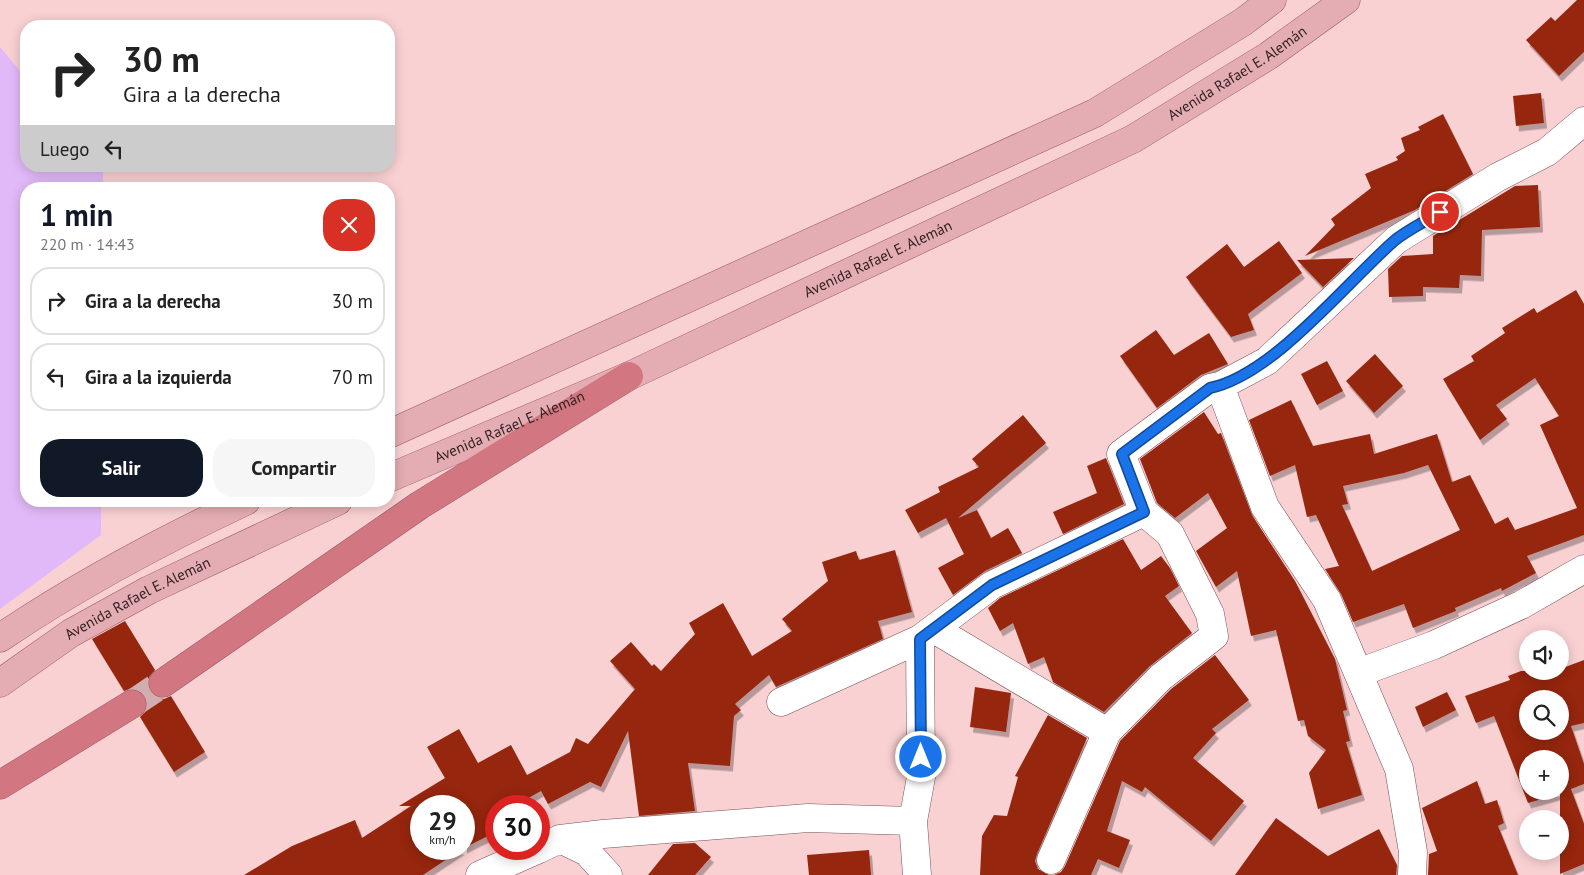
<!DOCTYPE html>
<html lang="es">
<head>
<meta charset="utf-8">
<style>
  body { margin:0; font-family:"PT Sans",sans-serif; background:#f6f6f6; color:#222; height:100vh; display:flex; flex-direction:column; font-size:19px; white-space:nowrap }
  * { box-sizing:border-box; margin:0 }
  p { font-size:16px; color:#767676 }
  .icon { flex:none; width:28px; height:28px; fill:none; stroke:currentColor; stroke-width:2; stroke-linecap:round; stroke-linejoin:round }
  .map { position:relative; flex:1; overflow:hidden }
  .sheet { position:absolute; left:20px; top:182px; width:375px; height:325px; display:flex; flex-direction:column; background:#fff; border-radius:20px; box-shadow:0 2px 12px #0003 }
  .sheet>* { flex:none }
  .top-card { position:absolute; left:20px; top:20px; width:375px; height:152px; border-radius:20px; box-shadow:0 2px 12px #0003; background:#fff; color:#222; overflow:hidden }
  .buttons { position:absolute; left:1519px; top:630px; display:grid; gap:10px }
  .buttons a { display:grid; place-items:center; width:50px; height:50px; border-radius:50%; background:#fff; box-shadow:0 2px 12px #0003; font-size:25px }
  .speed { position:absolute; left:410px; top:795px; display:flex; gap:10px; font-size:25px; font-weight:700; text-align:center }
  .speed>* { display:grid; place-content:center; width:65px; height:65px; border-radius:50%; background:#fff; box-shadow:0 2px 12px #0003; line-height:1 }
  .speed small { font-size:12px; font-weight:400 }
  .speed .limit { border:8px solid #d22; background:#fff; color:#111 }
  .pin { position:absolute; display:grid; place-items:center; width:42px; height:42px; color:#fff; margin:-21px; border:2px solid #fff; border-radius:50%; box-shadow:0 1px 5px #0007 }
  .me { position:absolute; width:55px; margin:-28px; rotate:0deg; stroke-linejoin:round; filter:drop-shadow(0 0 4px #0008) }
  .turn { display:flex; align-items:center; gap:18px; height:105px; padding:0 20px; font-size:22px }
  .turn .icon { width:65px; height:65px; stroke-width:2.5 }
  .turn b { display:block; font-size:35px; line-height:42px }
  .then { display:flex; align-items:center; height:48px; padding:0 20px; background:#0003; gap:10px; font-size:19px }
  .round { display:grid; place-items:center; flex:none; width:52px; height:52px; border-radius:20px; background:#f6f6f6 }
  .headline { display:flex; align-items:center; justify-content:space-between; height:85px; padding:0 20px }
  h1 { font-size:30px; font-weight:600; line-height:38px; color:#111827 }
  .primary-button { display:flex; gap:10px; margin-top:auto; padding:10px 20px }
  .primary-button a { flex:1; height:58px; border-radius:20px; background:#111827; color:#fff; font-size:20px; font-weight:600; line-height:58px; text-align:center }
  .primary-button a+a { background:#f6f6f6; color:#222 }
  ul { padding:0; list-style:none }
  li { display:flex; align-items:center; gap:15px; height:68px; margin:0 10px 8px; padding:0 10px; border:2px solid #e0e0e0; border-radius:20px }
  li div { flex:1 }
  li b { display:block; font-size:19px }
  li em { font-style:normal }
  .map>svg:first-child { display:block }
  .green { fill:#e2b9f8 }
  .building { fill:#96280f; fill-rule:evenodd; filter:url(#shadow) }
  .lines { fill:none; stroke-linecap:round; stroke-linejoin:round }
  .highway-tunnel { stroke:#d1adaf; stroke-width:28; stroke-dasharray:28 14; stroke-linecap:butt }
  .minor-casing { stroke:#7a5054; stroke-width:29 }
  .major-casing { stroke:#9a585f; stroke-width:29 }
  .highway-casing { stroke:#9a585f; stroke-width:29 }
  .minor { stroke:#fff; stroke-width:28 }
  .major { stroke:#e4adb3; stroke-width:28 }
  .highway { stroke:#d27781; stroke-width:28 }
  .route-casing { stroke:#114b97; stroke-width:12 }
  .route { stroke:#1a73e8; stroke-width:9 }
  .labels { text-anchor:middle; stroke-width:5; stroke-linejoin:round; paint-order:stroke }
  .street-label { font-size:15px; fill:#311f21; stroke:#fefefe }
</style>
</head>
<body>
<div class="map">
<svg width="1584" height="875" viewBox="0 0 1584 875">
  <defs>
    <filter id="shadow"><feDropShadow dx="3" dy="5.5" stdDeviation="0" flood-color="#0004"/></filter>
  </defs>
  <rect width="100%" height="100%" fill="#f9d1d3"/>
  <path class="green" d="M 0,47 L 26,78 L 26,166 L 101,166 L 103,169 L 103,189 L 26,189 L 26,501 L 101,501 L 101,535 L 0,609 Z"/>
  <path class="building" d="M 1577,0 L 1584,0 L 1584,52 L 1559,76 L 1526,40 L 1551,17 L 1555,21 Z
    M 1541,93 L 1544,123 L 1516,126 L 1513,96 Z
    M 1443,114 L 1473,174 L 1415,210 L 1305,256 L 1335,225 L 1331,219 L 1371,188 L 1365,174 L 1398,160 L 1396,157 L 1405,151 L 1401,138 L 1420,130 L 1418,127 Z
    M 1538,185 L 1540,227 L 1482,230 L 1481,276 L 1460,275 L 1459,288 L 1423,287 L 1423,296 L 1389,297 L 1388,269 L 1402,256 L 1433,254 L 1433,236 L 1515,186 Z
    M 1279,241 L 1302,273 L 1248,314 L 1254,330 L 1231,337 L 1186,277 L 1227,244 L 1244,267 Z
    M 1354,258 L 1323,287 L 1297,260 Z
    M 1576,290 L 1584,304 L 1584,535 L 1527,556 L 1536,573 L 1502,591 L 1501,588 L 1455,608 L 1456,611 L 1413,628 L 1404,604 L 1353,622 L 1341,594 L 1325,569 L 1339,566 L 1316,515 L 1307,517 L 1295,465 L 1270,476 L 1249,420 L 1291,400 L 1313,446 L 1370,434 L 1374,454 L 1437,434 L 1452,482 L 1470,475 L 1495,524 L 1508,517 L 1515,530 L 1577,508 L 1540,425 L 1559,416 L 1535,378 L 1496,405 L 1507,419 L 1480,440 L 1443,379 L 1474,361 L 1471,356 L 1505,333 L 1502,328 L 1534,308 L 1537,313 ZM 1428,465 L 1460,530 L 1372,571 L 1342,505 L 1348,504 L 1343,486 L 1404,473 Z
    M 1156,330 L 1174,355 L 1209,333 L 1228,364 L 1201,375 L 1157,408 L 1120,356 Z
    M 1375,354 L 1403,386 L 1374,413 L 1346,381 Z
    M 1327,361 L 1343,391 L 1317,405 L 1301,374 Z
    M 1204,412 L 1218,434 L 1221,433 L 1252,515 L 1295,581 L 1335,659 L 1347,710 L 1343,711 L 1350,741 L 1346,742 L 1362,795 L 1318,809 L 1309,773 L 1326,750 L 1308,736 L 1304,720 L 1298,721 L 1276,630 L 1251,636 L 1237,571 L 1216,587 L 1196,551 L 1227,528 L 1208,493 L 1175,518 L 1157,503 L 1140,459 Z
    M 1023,415 L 1046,443 L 958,518 L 977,510 L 991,538 L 1008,528 L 1022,553 L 985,571 L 953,595 L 938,568 L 964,554 L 946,518 L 918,533 L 905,510 L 940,492 L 938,487 L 979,467 L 972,459 Z
    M 1106,458 L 1124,504 L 1063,534 L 1053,512 L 1097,493 L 1087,466 Z
    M 1123,539 L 1141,570 L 1161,556 L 1170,568 L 1179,586 L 1165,596 L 1192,633 L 1150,666 L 1104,712 L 1053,682 L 1044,657 L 1028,664 L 1013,623 L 1000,631 L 988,608 L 1000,598 Z
    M 895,550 L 912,612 L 878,621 L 883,639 L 776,687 L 769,675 L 735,704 L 741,710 L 734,716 L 730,766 L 688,763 L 695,811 L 639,816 L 628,731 L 601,787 L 590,782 L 548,804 L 541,791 L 514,806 L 496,806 L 496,832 L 464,848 L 464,806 L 421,806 L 421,849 L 462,849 L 423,875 L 244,875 L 292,846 L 355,820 L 362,838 L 411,806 L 399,806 L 445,778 L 427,747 L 459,729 L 478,763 L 511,745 L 527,775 L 570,752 L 576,738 L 588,744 L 635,689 L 610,661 L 631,642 L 652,666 L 654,664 L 661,671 L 695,634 L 689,623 L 723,603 L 752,656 L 792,631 L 782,619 L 828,581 L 822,562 L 856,551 L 859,560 Z
    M 125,621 L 155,670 L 149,677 L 148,685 L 150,691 L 157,697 L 164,699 L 171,696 L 205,752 L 174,772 L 140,717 L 145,712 L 148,704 L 145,695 L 139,690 L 132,688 L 124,691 L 92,639 Z
    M 1215,655 L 1249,700 L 1212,729 L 1216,733 L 1193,758 L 1244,801 L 1211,841 L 1145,787 L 1142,792 L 1122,781 L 1107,831 L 1130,840 L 1119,868 L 1098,859 L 1091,875 L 1054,875 L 1061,872 L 1065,866 L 1120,741 L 1171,689 Z
    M 1584,660 L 1584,723 L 1571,726 L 1584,764 L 1584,784 L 1571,789 L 1584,824 L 1584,864 L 1560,874 L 1560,794 L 1528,803 L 1494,716 L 1476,723 L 1465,696 L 1510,680 L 1508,676 L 1521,671 L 1535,671 L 1537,678 L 1560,671 L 1560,669 ZM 1528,699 L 1560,699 L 1560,731 L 1528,731 ZM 1528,759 L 1560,759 L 1560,791 L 1528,791 Z
    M 975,687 L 1011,693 L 1006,732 L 970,727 Z
    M 1447,692 L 1456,710 L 1423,727 L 1415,707 Z
    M 1048,715 L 1087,738 L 1037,854 L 1035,861 L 1038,869 L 1049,875 L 980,875 L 982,836 L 994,815 L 1007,816 L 1018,777 L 1015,776 Z
    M 1477,781 L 1485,804 L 1497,800 L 1504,823 L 1498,826 L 1518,875 L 1428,875 L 1429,854 L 1437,851 L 1422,808 Z
    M 1276,818 L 1328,856 L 1379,829 L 1397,865 L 1396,875 L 1235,875 Z
    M 695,843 L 711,857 L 695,875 L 648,875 L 673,844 Z
    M 869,850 L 871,875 L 809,875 L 807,855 Z"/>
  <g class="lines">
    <path class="highway-tunnel" d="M 132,704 L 163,683"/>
    <defs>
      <path id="minor" d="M 1220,386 L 1265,507 L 1327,600 L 1399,769 L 1413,852 L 1412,875
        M 934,629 L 1107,732
        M 1358,673 L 1434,645 L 1521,605 L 1584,569
        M 781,702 L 920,639 L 992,585 L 1144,512 L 1121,454 L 1210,388 L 1220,386 L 1267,361 L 1396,240 L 1498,177 L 1547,152 L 1584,121
        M 560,839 L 587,852 L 608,875
        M 539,849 L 560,839 L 603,834 L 808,818 L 913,821
        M 1051,860 L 1107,732 L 1161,677 L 1214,636 L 1210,614 L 1170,534 L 1144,512
        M 480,875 L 539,849
        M 917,875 L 913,821 L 921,777 L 920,639"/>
      <g id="major">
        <path d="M 389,434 L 1095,113 L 1243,22 L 1272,0"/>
        <path id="s1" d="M 389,478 L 629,376 L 1133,139 L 1268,56 L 1346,0"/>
        <path d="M 0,638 C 78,585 161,541 246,501"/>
        <path id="s2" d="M 0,683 L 71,633 L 149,590 L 338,501"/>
      </g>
      <path id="highway" d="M 163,683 L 420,505 L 629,376
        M 0,785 L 132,704"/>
    </defs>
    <use href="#minor" class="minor-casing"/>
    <use href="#major" class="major-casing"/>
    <use href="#highway" class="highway-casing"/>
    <use href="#minor" class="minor"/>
    <use href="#major" class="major"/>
    <use href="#highway" class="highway"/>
  </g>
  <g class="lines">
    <defs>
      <path id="route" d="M 921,757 L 920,639 L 992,585 L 1144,512 L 1122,454 L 1210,388 C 1273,375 1345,284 1394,241 C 1407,230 1425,222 1440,212"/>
    </defs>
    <use href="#route" class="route-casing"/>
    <use href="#route" class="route"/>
  </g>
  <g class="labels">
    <g class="street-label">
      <text dy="5" stroke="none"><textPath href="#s1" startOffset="941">Avenida Rafael E. Alemán</textPath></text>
      <text dy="5" stroke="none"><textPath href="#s1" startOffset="536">Avenida Rafael E. Alemán</textPath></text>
      <text dy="5" stroke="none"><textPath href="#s1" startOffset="131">Avenida Rafael E. Alemán</textPath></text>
      <text dy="5" stroke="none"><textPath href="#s2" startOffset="162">Avenida Rafael E. Alemán</textPath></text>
    </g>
  </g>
</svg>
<div class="buttons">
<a><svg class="icon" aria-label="sound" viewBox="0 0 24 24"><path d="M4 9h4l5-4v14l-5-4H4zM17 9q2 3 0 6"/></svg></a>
<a><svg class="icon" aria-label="search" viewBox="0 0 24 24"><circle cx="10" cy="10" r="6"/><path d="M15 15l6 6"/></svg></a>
<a>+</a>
<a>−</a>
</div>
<div class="speed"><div>29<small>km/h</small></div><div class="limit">30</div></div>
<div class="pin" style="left:1440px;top:212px;background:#d93025"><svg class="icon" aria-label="arrive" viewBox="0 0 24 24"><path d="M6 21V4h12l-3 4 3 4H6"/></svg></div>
<svg class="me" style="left:921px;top:757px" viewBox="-20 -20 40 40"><circle r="17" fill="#1a73e8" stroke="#fff" stroke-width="3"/><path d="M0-11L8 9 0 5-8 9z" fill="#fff"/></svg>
<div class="top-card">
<div class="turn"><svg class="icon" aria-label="right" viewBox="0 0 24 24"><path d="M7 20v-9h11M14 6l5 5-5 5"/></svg><div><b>30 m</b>Gira a la derecha</div></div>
<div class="then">Luego<svg class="icon" aria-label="left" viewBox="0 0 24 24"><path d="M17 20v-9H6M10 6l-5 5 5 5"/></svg></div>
</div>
<section class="sheet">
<div class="headline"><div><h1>1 min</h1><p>220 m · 14:43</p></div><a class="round" style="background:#d93025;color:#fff"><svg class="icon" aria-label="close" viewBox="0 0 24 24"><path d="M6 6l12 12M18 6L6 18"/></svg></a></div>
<ul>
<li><svg class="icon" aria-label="right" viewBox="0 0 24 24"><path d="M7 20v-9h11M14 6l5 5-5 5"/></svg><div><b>Gira a la derecha</b></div><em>30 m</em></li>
<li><svg class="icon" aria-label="left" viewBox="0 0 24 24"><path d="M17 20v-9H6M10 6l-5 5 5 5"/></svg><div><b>Gira a la izquierda</b></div><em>70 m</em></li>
</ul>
<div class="primary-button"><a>Salir</a><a>Compartir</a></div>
</section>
</div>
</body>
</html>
